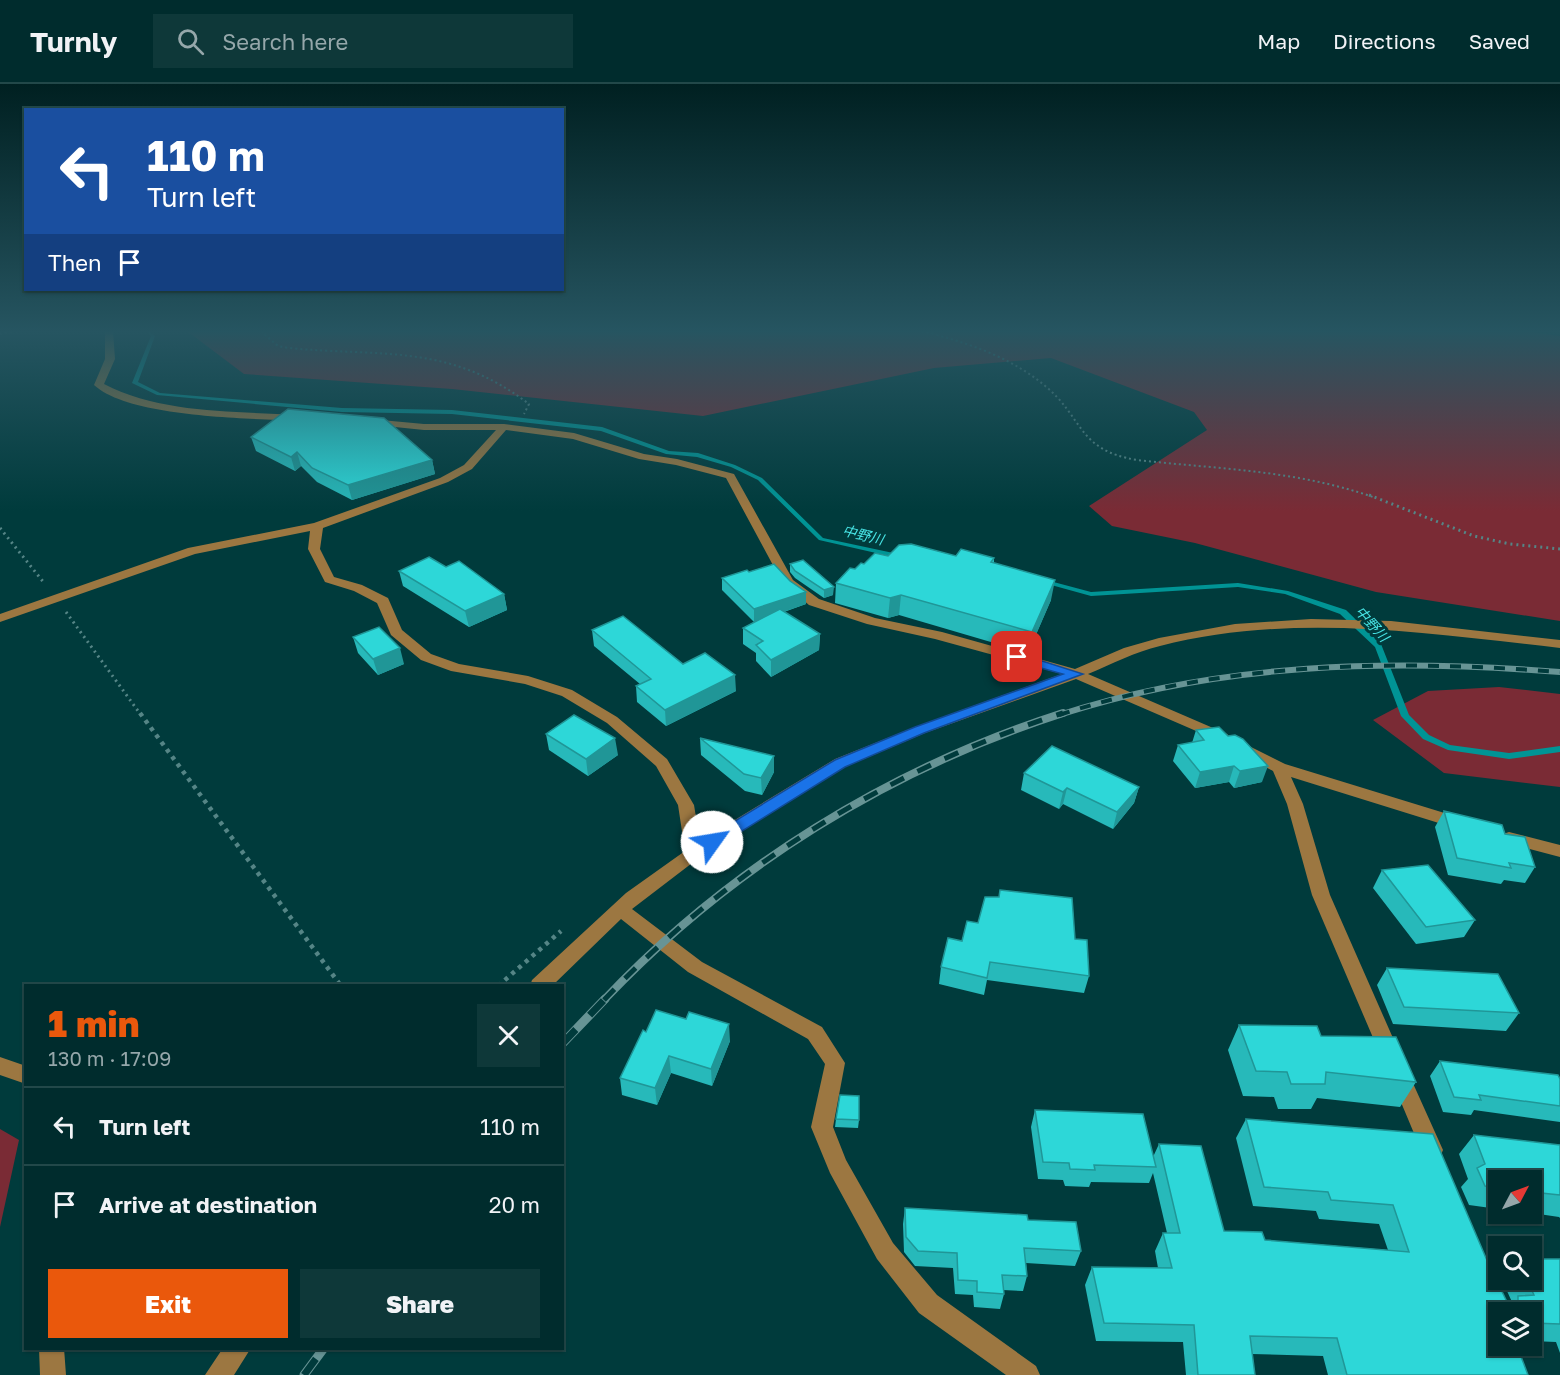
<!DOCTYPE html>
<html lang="en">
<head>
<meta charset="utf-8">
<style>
  body { margin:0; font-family:"Golos Text","Noto Sans JP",sans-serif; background:#0e3839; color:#f1f3f6; height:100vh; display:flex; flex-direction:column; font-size:22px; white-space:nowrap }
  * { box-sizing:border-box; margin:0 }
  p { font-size:20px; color:#95a7aa }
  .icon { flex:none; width:33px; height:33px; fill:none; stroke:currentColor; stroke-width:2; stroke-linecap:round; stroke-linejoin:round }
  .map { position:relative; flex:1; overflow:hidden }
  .drawer { position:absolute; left:24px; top:900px; width:540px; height:366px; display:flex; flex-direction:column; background:#002c2d; border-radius:0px; box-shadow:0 2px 4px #0004,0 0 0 2px #224849 }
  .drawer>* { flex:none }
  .banner { position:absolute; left:24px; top:24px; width:540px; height:183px; border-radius:0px; box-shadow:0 2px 4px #0004,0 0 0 2px #224849; background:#1a4fa0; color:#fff; overflow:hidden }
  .needle { width:39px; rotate:49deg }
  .controls { position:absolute; left:1488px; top:1086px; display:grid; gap:12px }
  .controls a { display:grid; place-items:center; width:54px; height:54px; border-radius:0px; background:#002c2d; box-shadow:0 2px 4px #0004,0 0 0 2px #224849; font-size:30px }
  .pin { position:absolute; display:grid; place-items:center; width:51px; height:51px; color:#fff; margin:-26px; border-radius:12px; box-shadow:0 3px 9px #0006 }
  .me { position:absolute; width:66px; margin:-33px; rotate:58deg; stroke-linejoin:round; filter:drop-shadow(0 0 4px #0008) }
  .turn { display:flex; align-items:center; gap:21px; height:126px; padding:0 24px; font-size:27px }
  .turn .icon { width:78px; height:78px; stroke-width:2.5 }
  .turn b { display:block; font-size:42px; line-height:51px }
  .then { display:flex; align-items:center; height:57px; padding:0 24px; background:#0003; gap:12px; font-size:22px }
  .round { display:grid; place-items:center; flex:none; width:63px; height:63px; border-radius:0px; background:#0e3839 }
  .head { display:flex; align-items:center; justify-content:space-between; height:102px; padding:0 24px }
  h1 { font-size:36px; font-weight:800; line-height:45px; color:#ea580c }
  .action { display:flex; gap:12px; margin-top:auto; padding:12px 24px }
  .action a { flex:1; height:69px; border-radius:0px; background:#ea580c; color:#fff; font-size:24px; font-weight:800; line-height:69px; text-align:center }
  .action a+a { background:#0e3839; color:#f1f3f6 }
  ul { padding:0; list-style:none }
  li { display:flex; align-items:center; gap:18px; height:78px; padding:0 24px; border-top:2px solid #224849 }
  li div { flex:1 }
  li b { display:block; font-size:22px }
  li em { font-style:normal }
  header { display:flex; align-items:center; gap:36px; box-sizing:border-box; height:84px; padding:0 30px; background:#002c2d; border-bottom:2px solid #224849 }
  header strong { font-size:28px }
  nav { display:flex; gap:33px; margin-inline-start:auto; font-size:21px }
  .search { width:420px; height:54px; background:#0e3839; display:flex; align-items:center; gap:15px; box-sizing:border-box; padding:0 21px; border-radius:0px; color:#95a7aa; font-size:22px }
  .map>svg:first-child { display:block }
  .green { fill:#7a2b35 }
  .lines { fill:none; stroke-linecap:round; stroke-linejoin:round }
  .stream { fill:#009495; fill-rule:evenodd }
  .path-far2 { stroke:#558586; stroke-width:2; stroke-dasharray:2 3; stroke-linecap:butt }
  .path-far1 { stroke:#558586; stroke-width:3; stroke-dasharray:2 4; stroke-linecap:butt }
  .path { stroke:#558586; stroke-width:4.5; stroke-dasharray:4 5; stroke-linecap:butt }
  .minor { fill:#9c7741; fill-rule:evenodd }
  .rail-far2-casing { stroke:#679495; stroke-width:6 }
  .rail-far1-casing { stroke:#679495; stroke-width:8 }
  .rail-casing { stroke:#679495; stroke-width:9 }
  .rail-far2 { stroke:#003b3c; stroke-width:4; stroke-dasharray:11; stroke-linecap:butt }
  .rail-far1 { stroke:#003b3c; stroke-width:5; stroke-dasharray:15; stroke-linecap:butt }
  .rail { stroke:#003b3c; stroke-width:7; stroke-dasharray:20; stroke-linecap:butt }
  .wall { fill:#27b9ba }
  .shaded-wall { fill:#209697 }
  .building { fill:#2dd7d8; stroke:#209697; stroke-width:1.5 }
  .route { fill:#1a73e8; stroke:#114b97; stroke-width:1.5 }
  .labels { text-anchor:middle; stroke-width:6; stroke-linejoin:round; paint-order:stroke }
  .far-water-label { font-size:14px; font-style:italic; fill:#47e4e5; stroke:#003b3c }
</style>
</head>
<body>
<header>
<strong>Turnly</strong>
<div class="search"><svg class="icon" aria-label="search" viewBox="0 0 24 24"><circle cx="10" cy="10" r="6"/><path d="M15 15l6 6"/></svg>Search here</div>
<nav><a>Map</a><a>Directions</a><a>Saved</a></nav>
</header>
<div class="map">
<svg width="1560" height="1291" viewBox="0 0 1560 1291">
  <rect width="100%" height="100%" fill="#003b3c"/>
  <path class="green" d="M 187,247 L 1525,247 L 1560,252 L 1560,537 L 1376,508 L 1195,459 L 1112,442 L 1089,422 L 1207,346 L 1194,328 L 1051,274 L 934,284 L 703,332 L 452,305 L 244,290 Z
    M 1499,603 L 1560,610 L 1560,703 L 1444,689 L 1373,636 L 1428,607 Z
    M 0,1045 L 19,1056 L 0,1143 Z"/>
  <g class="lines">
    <path class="stream" d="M 146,247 L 150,247 L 155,252 L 138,298 L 160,309 L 342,324 L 452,326 L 602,343 L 669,367 L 698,369 L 735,381 L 762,394 L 823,454 L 898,470 L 901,472 L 898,474 L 819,456 L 758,396 L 731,383 L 697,373 L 666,370 L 601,347 L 452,330 L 342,328 L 157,311 L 132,299 L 151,252 Z
      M 1046,496 L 1091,508 L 1238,499 L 1288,507 L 1346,526 L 1381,560 L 1409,631 L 1429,651 L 1450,661 L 1509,669 L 1560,662 L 1560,668 L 1509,675 L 1448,666 L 1423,655 L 1401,632 L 1375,563 L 1340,530 L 1285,510 L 1238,503 L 1091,512 L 1044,499 L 1043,498 Z"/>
    <path class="path-far2" d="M 261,247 L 278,262 L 289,264 C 382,273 449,259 529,320 L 524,330
      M 922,247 C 965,258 1009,272 1044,301 C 1084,333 1076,366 1137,376 C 1217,385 1296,386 1373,413
      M 0,250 L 19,247"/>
    <path class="path-far1" d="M 1369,411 L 1474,452 L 1510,460 L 1560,465
      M 0,444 L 45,500
      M 66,528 L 141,631"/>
    <path class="path" d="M 140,629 L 341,902
      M 498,902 L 561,847"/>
    <path class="minor" d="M 105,247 L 113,247 L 115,275 L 104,300 C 162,330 234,327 298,331 L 303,334 L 298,337 C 249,334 130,334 94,301 L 105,275 Z
      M 370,335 L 424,340 L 504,340 L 574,349 L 644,370 L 677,375 L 734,390 L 793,496 L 819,515 L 875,534 L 942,548 L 1075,585 L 1124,564 L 1159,554 L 1235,540 L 1311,535 L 1391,537 L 1560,556 L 1560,564 C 1427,549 1292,528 1160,562 C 1135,568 1112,580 1088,590 L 1227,650 L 1230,653 L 1227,656 L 1217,656 L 1076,595 L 925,649 L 845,683 L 700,773 L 632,825 L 702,878 L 822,943 L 845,979 L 833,1043 L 846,1076 L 893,1159 L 937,1211 L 1036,1282 L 1040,1291 L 1006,1291 L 919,1229 L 877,1175 L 830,1089 L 811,1043 L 825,980 L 808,955 L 688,888 L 621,835 L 552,902 L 530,902 L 532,896 L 626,809 L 685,767 L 678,721 L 656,682 L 607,639 L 562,612 L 525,600 L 451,587 L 421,576 L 391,551 L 377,519 L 354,507 L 325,498 L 308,465 L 310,447 L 195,470 L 0,538 L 0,530 L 188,464 L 314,439 L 440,394 L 464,381 L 496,346 L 424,346 L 366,340 L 366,336 ZM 506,346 L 573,355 L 639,375 L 676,381 L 726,394 L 782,498 L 809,521 L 867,540 L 935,555 L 1062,590 L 915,643 L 835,675 L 700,757 L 694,721 L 667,675 L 617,633 L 572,606 L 528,592 L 459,580 L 431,570 L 402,546 L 388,514 L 362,501 L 334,493 L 320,465 L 323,444 L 448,398 L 472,385 Z
      M 1243,659 L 1285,680 L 1464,735 L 1466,739 L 1464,743 L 1458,745 L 1291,693 L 1303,720 L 1330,811 L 1400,970 L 1397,976 L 1390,979 L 1383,976 L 1380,970 L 1312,811 L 1287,720 L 1273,687 L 1238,668 L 1235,664 L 1238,660 Z
      M 1509,748 L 1560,761 L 1560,773 L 1503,758 L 1501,754 L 1503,750 Z
      M 0,973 L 26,982 L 26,1000 L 0,991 Z
      M 1400,983 L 1407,986 L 1443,1066 L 1440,1073 L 1432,1076 L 1424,1073 L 1421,1066 L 1390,992 L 1393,986 Z
      M 39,1264 L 64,1264 L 66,1291 L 40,1291 Z
      M 223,1264 L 251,1264 L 234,1291 L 205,1291 Z"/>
    <defs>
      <path id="rail-far2" d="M 1059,631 C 1221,578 1391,575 1560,588"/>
      <path id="rail-far1" d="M 604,916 C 730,783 889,685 1063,629"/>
      <path id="rail" d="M 562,960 L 605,915
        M 304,1291 L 324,1264"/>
    </defs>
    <use href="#rail-far2" class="rail-far2-casing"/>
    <use href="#rail-far1" class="rail-far1-casing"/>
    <use href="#rail" class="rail-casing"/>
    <use href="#rail-far2" class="rail-far2"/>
    <use href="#rail-far1" class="rail-far1"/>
    <use href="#rail" class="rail"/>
  </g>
  <path class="wall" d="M 251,353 L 432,376 L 435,390 L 352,416 L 317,398 L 301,382 L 295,387 L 256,367 Z
    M 888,472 L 956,472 L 994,474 L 994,479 L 1051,516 L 1028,569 L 899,531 L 888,534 L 835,519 L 836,499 L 855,485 L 864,480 Z
    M 790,480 L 833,511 L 824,514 L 795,494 L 790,488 Z
    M 446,483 L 504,510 L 507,526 L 469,543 L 403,502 L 399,487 Z
    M 749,488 L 806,520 L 784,528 L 820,550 L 819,566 L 771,593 L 756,577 L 756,569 L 743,560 L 743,544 L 754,538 L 722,506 L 722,494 Z
    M 592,546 L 683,580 L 736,607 L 666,642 L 637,618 L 636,602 L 640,600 L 594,562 Z
    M 353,553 L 404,580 L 378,591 L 358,569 Z
    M 1196,646 L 1262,698 L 1234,704 L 1229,698 L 1195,704 L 1173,677 L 1178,661 L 1192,659 Z
    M 546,650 L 618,671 L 588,692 L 549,666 Z
    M 700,654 L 774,688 L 762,711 L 745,707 L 701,671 Z
    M 1024,689 L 1139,703 L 1134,719 L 1113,745 L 1063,720 L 1059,725 L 1021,706 Z
    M 1444,727 L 1505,750 L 1535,783 L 1525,799 L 1504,796 L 1501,800 L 1448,791 L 1435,743 Z
    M 1382,786 L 1475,836 L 1464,853 L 1416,860 L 1373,804 Z
    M 978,839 L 1075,855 L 1089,892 L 1084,909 L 987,896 L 984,911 L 939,900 L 941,883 L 962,857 Z
    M 1387,884 L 1519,929 L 1506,947 L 1393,940 L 1377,901 Z
    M 1239,941 L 1321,952 L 1416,998 L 1400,1023 L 1317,1014 L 1311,1025 L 1278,1025 L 1274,1013 L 1243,1012 L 1228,966 Z
    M 646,948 L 730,957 L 712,1002 L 671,989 L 657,1021 L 622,1011 L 620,994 Z
    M 1440,977 L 1560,995 L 1560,1038 L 1474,1026 L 1471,1031 L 1443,1028 L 1430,992 Z
    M 1035,1026 L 1153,1073 L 1159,1060 L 1224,1147 L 1265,1156 L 1388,1166 L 1379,1140 L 1319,1135 L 1316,1127 L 1253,1122 L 1236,1054 L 1246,1035 L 1486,1174 L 1508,1220 L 1510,1221 L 1512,1218 L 1502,1196 L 1532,1196 L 1560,1175 L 1560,1269 L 1556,1258 L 1532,1257 L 1532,1228 L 1498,1228 L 1528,1291 L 1328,1291 L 1323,1272 L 1252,1270 L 1255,1291 L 1186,1291 L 1183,1258 L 1096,1257 L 1085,1201 L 1092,1183 L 1158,1184 L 1155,1167 L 1163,1149 L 1167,1149 L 1153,1089 L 1149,1099 L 1091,1098 L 1089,1103 L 1065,1102 L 1063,1096 L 1038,1095 L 1031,1043 Z
    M 836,1035 L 859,1036 L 858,1044 L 835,1043 Z
    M 1474,1051 L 1560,1061 L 1560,1134 L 1559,1133 L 1532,1129 L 1532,1096 L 1498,1096 L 1498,1125 L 1469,1121 L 1461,1103 L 1468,1095 L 1459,1070 Z
    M 905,1124 L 1028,1136 L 1081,1167 L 1075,1182 L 1026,1179 L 1027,1192 L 1023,1207 L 1003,1206 L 1004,1210 L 1000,1225 L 974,1223 L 973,1211 L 955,1210 L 953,1184 L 915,1182 L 904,1168 L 903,1140 Z"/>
  <path class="shaded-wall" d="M 297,368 L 301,382 L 295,387 L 291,373 Z
    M 432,376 L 435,390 L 352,416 L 348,401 Z
    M 1055,496 L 1051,516 L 1028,569 L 1032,548 Z
    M 834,503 L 833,511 L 824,514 L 824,506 Z
    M 806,508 L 806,520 L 754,538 L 754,525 Z
    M 504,510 L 507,526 L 469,543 L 465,527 Z
    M 901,511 L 899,531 L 888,534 L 890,514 Z
    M 820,550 L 819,566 L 771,593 L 771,576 Z
    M 400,564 L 404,580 L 378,591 L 373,575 Z
    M 735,591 L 736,607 L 666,642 L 665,626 Z
    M 615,654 L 618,671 L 588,692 L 586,675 Z
    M 774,672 L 774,688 L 762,711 L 761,694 Z
    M 1234,682 L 1229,698 L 1195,704 L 1200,688 Z
    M 1268,682 L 1262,698 L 1234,704 L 1240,687 Z
    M 1139,703 L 1134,719 L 1113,745 L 1117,728 Z
    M 1067,704 L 1063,720 L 1059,725 L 1063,708 Z
    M 729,940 L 730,957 L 712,1002 L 711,985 Z
    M 669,972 L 671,989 L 657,1021 L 655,1004 Z"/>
  <path class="building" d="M 288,325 L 384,334 L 432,376 L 348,401 L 312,384 L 297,368 L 291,373 L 251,353 Z
    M 911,460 L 956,472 L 961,465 L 994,474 L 991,478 L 1055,496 L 1032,548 L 901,511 L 890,514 L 836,499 L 850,484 L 855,485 L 861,479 L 864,480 L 875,469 L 888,472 L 899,461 Z
    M 429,473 L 446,483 L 459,477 L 504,510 L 465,527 L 399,487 Z
    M 803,476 L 834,503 L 824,506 L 795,487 L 790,480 Z
    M 774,480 L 790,497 L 806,508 L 754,525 L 722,494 L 747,486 L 749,488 Z
    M 780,525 L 820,550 L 771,576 L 756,561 L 763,557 L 743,544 Z
    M 623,532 L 683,580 L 705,569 L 735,591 L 665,626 L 636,602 L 651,595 L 592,546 Z
    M 379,543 L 400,564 L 373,575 L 353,553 Z
    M 574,631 L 615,654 L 586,675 L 546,650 Z
    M 1219,643 L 1228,652 L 1235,651 L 1243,655 L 1268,682 L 1240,687 L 1234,682 L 1200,688 L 1178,661 L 1204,656 L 1196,646 Z
    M 700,654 L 774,672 L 761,694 L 744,690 Z
    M 1052,662 L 1139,703 L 1117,728 L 1067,704 L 1063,708 L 1024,689 Z
    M 1444,727 L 1502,741 L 1505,750 L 1525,753 L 1535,783 L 1509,779 L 1511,784 L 1457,774 Z
    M 1428,781 L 1475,836 L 1426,843 L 1382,786 Z
    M 1000,806 L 1072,814 L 1075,855 L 1087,856 L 1089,892 L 990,878 L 987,894 L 941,883 L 948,854 L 962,857 L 967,837 L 978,839 L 985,813 L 999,813 Z
    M 1387,884 L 1498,890 L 1519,929 L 1404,923 Z
    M 656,926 L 686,935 L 689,928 L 729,940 L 711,985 L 669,972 L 655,1004 L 620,994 L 643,946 L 646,948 Z
    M 1239,941 L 1317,942 L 1321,952 L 1396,953 L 1416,998 L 1326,988 L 1325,1000 L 1291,1000 L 1287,988 L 1256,987 Z
    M 1440,977 L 1558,991 L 1560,995 L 1560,1022 L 1479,1011 L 1481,1016 L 1454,1013 Z
    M 840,1011 L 859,1012 L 859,1036 L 836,1035 Z
    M 1035,1026 L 1143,1030 L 1156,1083 L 1094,1081 L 1095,1086 L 1070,1085 L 1069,1079 L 1043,1078 Z
    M 1246,1035 L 1433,1050 L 1486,1174 L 1508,1220 L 1515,1223 L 1518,1221 L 1518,1212 L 1534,1211 L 1527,1196 L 1532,1196 L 1532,1175 L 1560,1175 L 1560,1240 L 1532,1239 L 1532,1228 L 1498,1228 L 1498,1262 L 1517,1262 L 1528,1291 L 1347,1291 L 1337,1254 L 1250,1252 L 1255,1291 L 1198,1291 L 1194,1241 L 1104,1239 L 1092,1183 L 1172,1184 L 1163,1149 L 1180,1149 L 1159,1060 L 1201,1062 L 1224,1147 L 1262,1148 L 1265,1156 L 1409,1168 L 1393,1121 L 1331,1116 L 1328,1108 L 1264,1103 Z
    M 1474,1051 L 1560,1061 L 1560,1111 L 1532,1108 L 1532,1096 L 1498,1096 L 1498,1104 L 1485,1102 L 1477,1084 L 1485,1080 Z
    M 905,1124 L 1027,1131 L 1028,1136 L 1076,1138 L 1081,1167 L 1024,1164 L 1027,1192 L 1002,1191 L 1004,1210 L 977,1208 L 977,1197 L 958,1196 L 957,1169 L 918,1167 L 906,1153 Z"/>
  <linearGradient id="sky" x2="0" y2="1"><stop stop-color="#002021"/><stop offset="0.58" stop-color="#265561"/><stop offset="1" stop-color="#265561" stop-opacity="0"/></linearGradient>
  <rect width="1560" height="427" fill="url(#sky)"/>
  <path class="route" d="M 1017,569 L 1083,590 L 924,649 L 845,683 L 718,762 L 707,762 L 705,758 L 707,754 L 835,676 L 915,643 L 1063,590 L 1012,576 L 1012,570 Z"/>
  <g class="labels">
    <g class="far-water-label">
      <text transform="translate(863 451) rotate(14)" y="5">中野川</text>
      <text transform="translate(1372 540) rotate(48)" y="5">中野川</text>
    </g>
  </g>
</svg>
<div class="controls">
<a><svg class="needle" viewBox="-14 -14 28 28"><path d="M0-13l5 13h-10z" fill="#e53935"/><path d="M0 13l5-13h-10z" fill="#95a7aa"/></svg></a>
<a><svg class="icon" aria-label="search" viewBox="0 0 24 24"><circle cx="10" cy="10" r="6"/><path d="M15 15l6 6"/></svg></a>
<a><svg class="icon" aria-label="layers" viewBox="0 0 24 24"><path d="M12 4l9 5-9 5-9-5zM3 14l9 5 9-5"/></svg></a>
</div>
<div class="pin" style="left:1017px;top:573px;background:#d93025"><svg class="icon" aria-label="arrive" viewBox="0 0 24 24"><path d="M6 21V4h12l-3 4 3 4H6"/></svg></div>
<svg class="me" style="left:712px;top:758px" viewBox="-20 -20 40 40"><circle r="19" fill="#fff"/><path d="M0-13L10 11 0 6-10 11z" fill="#1a73e8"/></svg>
<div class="banner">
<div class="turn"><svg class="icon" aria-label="left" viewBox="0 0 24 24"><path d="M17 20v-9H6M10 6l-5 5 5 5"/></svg><div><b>110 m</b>Turn left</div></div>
<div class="then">Then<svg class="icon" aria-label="arrive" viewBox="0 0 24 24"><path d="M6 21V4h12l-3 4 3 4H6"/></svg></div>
</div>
<section class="drawer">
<div class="head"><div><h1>1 min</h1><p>130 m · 17:09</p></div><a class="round"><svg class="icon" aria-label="close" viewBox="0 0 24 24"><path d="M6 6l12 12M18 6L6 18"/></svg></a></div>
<ul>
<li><svg class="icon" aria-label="left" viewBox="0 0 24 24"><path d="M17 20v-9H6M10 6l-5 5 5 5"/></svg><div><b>Turn left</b></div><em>110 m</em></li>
<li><svg class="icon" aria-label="arrive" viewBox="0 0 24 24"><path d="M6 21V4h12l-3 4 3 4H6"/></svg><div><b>Arrive at destination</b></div><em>20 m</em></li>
</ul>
<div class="action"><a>Exit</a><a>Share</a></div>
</section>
</div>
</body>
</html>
